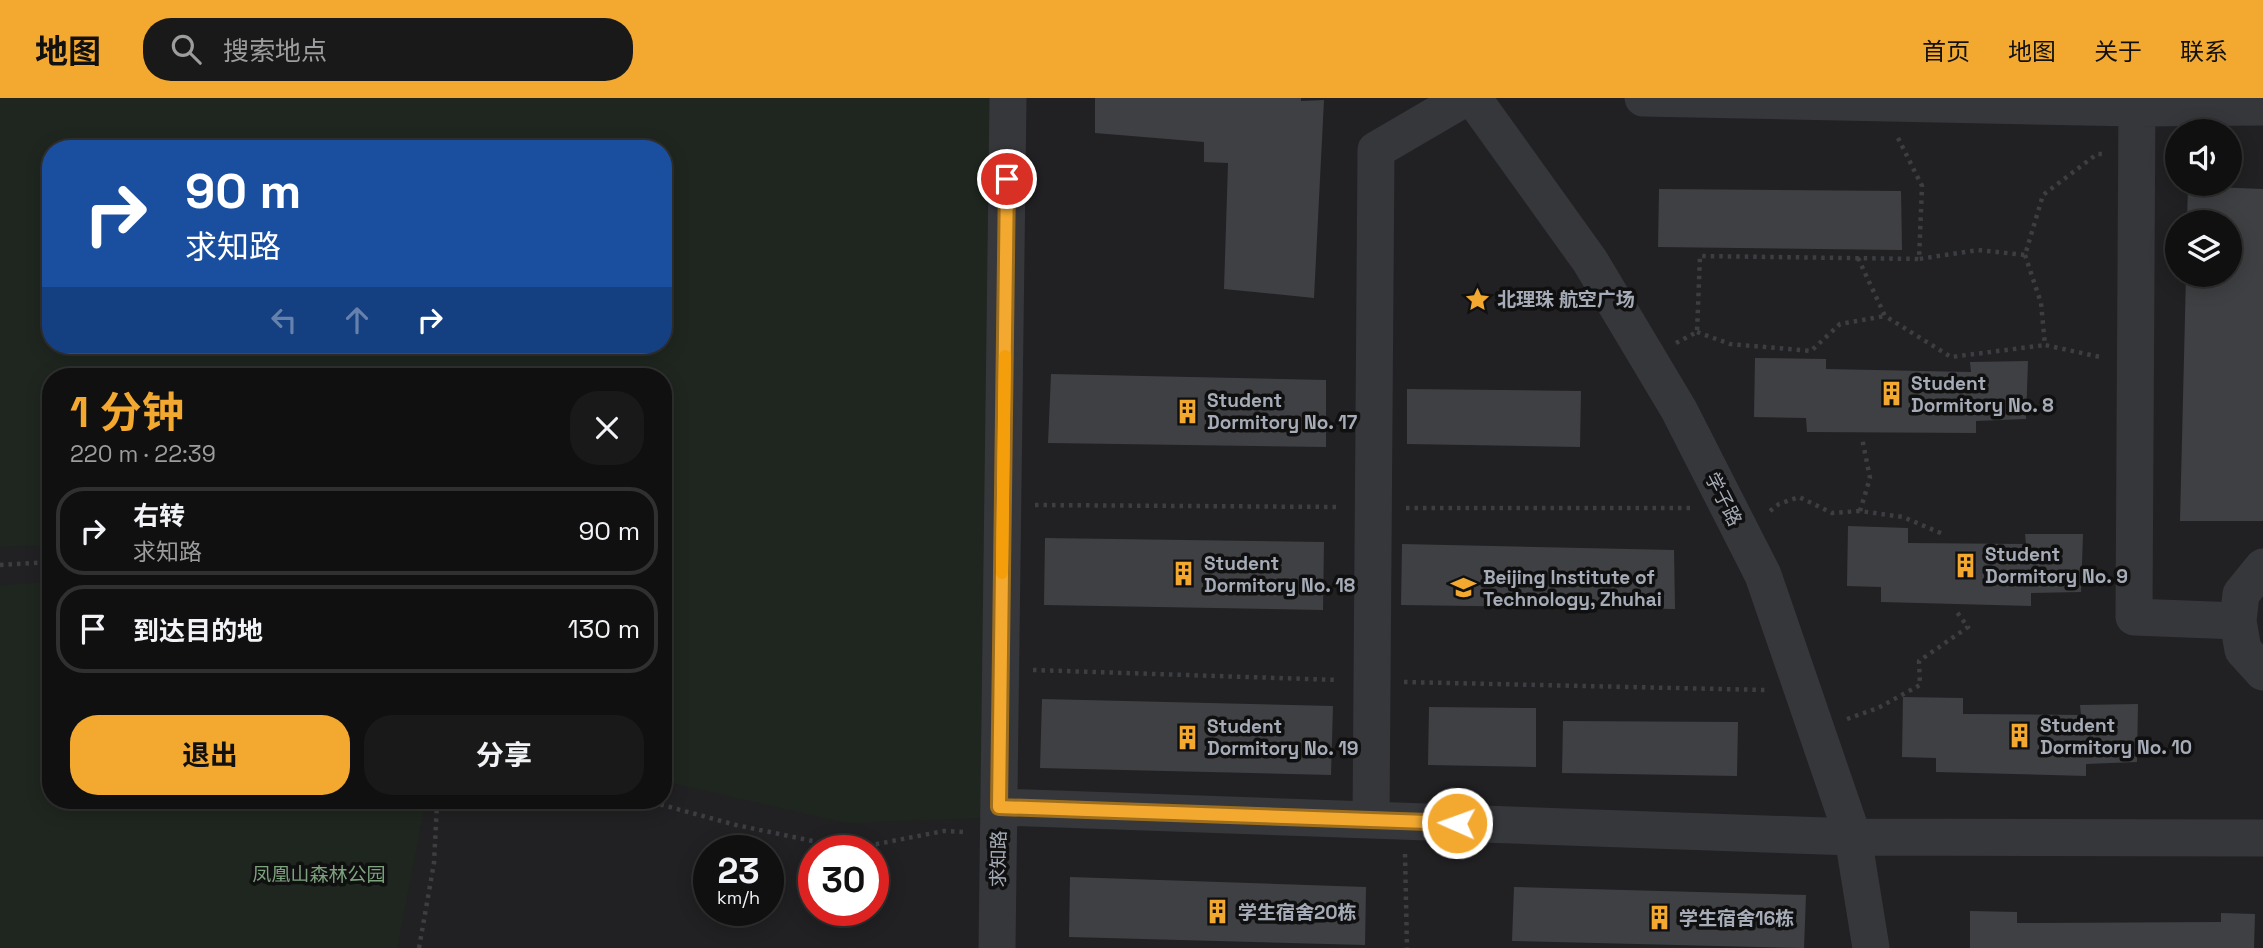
<!DOCTYPE html>
<html lang="zh">
<head>
<meta charset="utf-8">
<style>
  body { margin:0; font-family:"Space Grotesk","Noto Sans SC",sans-serif; background:#191919; color:#f1f3f6; height:100vh; display:flex; flex-direction:column; font-size:26px; white-space:nowrap }
  * { box-sizing:border-box; margin:0 }
  p { font-size:23px; color:#9c9d9f }
  .icon { flex:none; width:38px; height:38px; fill:none; stroke:currentColor; stroke-width:2; stroke-linecap:round; stroke-linejoin:round }
  .map { position:relative; flex:1; overflow:hidden }
  .sheet { position:absolute; left:42px; top:270px; width:630px; height:441px; display:flex; flex-direction:column; background:#101010; border-radius:28px; box-shadow:0 4px 18px #0003,0 0 0 2px #303030 }
  .sheet>* { flex:none }
  .hud { position:absolute; left:42px; top:42px; width:630px; height:214px; border-radius:28px; box-shadow:0 4px 18px #0003,0 0 0 2px #303030; background:#1a4fa0; color:#fff; overflow:hidden }
  .fabs { position:absolute; left:2165px; top:21px; display:grid; gap:14px }
  .fabs a { display:grid; place-items:center; width:77px; height:77px; border-radius:50%; background:#101010; box-shadow:0 4px 18px #0003,0 0 0 2px #303030; font-size:35px }
  .speed { position:absolute; left:693px; top:737px; display:flex; gap:14px; font-size:35px; font-weight:700; text-align:center }
  .speed>* { display:grid; place-content:center; width:91px; height:91px; border-radius:50%; background:#101010; box-shadow:0 4px 18px #0003,0 0 0 2px #303030; line-height:1 }
  .speed small { font-size:18px; font-weight:400 }
  .speed .limit { border:10px solid #d22; background:#fff; color:#111 }
  .pin { position:absolute; display:grid; place-items:center; width:60px; height:60px; color:#fff; margin:-30px; border:4px solid #fff; border-radius:50%; box-shadow:0 2px 7px #0007 }
  .me { position:absolute; width:77px; margin:-38px; rotate:272deg; stroke-linejoin:round; filter:drop-shadow(0 0 5px #0008) }
  .turn { display:flex; align-items:center; gap:24px; height:147px; padding:0 28px; font-size:32px }
  .turn .icon { width:91px; height:91px; stroke-width:2.5 }
  .turn b { display:block; font-size:49px; line-height:60px }
  .lanes { display:flex; align-items:center; height:66px; padding:0 28px; background:#0003; justify-content:center; gap:35px; direction:ltr }
  .lanes .off { opacity:.35 }
  .round { display:grid; place-items:center; flex:none; width:74px; height:74px; border-radius:28px; background:#191919 }
  .overview { display:flex; align-items:center; justify-content:space-between; height:119px; padding:0 28px }
  h1 { font-size:42px; font-weight:700; line-height:52px; color:#f3a930 }
  .action { display:flex; gap:14px; margin-top:auto; padding:14px 28px }
  .action a { flex:1; height:80px; border-radius:28px; background:#f3a930; color:#111; font-size:28px; font-weight:700; line-height:80px; text-align:center }
  .action a+a { background:#191919; color:#f1f3f6 }
  ul { padding:0; list-style:none }
  li { display:flex; align-items:center; gap:21px; height:88px; margin:0 14px 10px; padding:0 14px; border:4px solid #303030; border-radius:28px }
  li div { flex:1 }
  li b { display:block; font-size:26px }
  li em { font-style:normal }
  header { display:flex; align-items:center; gap:42px; box-sizing:border-box; height:98px; padding:0 35px; background:#f3a930; color:#111 }
  header strong { font-size:33px }
  nav { display:flex; gap:38px; margin-inline-start:auto; font-size:24px }
  .search { width:490px; height:63px; background:#191919; display:flex; align-items:center; gap:18px; box-sizing:border-box; padding:0 24px; border-radius:28px; color:#9c9d9f; font-size:26px }
  .map>svg:first-child { display:block }
  .built { fill:#212123; fill-rule:evenodd }
  .green { fill:#1f261f; fill-rule:evenodd }
  .building { fill:#3f4043 }
  .lines { fill:none; stroke-linecap:round; stroke-linejoin:round }
  .path { stroke:#3c3e42; stroke-width:4.5; stroke-dasharray:3.5 5; stroke-linecap:butt }
  .minor { stroke:#36373b; stroke-width:37 }
  .route-casing { stroke:#9e6e1f; stroke-width:18 }
  .route { stroke:#f3a930; stroke-width:12 }
  .slow { stroke:#f59e0b; stroke-width:12 }
  .labels { text-anchor:middle; stroke-width:7; stroke-linejoin:round; paint-order:stroke }
  .poi-label { font-size:19px; font-weight:bold; fill:#a6acb7; stroke:#101011; text-anchor:start }
  .street-label { font-size:19px; fill:#a6acb7; stroke:#101011 }
  .park-label { font-size:19px; fill:#7da27e; stroke:#101011 }
</style>
</head>
<body>
<header>
<strong>地图</strong>
<div class="search"><svg class="icon" aria-label="search" viewBox="0 0 24 24"><circle cx="10" cy="10" r="6"/><path d="M15 15l6 6"/></svg>搜索地点</div>
<nav><a>首页</a><a>地图</a><a>关于</a><a>联系</a></nav>
</header>
<div class="map">
<svg width="2263" height="850" viewBox="0 0 2263 850">
  <rect width="100%" height="100%" fill="#151516"/>
  <path class="built" d="M 0,0 L 2263,0 L 2263,850 L 0,850 ZM 2177,33 L 2230,33 L 2230,86 L 2177,86 ZM 51,51 L 663,51 L 663,247 L 51,247 ZM 2177,124 L 2230,124 L 2230,177 L 2177,177 ZM 51,278 L 663,278 L 663,702 L 51,702 ZM 709,752 L 768,752 L 768,812 L 709,812 ZM 814,752 L 873,752 L 873,812 L 814,812 Z"/>
  <path class="green" d="M 0,0 L 990,0 L 983,720 L 846,725 L 663,683 L 663,278 L 51,278 L 51,447 L 0,449 ZM 51,51 L 663,51 L 663,247 L 51,247 Z
    M 51,484 L 51,702 L 426,702 L 397,850 L 0,850 L 0,487 Z"/>
  <path class="building" d="M 1095,0 L 1301,0 L 1301,3 L 1324,2 L 1314,200 L 1224,191 L 1228,65 L 1204,64 L 1204,44 L 1095,35 Z
    M 2188,88 L 2263,91 L 2263,423 L 2180,423 L 2186,177 L 2230,177 L 2230,124 L 2187,124 Z
    M 1659,91 L 1901,93 L 1902,152 L 1658,149 Z
    M 1755,260 L 1826,261 L 1826,271 L 1971,274 L 1970,264 L 2028,263 L 2026,321 L 1976,323 L 1976,335 L 1807,334 L 1806,320 L 1754,319 Z
    M 1051,276 L 1326,282 L 1326,349 L 1048,345 Z
    M 1407,291 L 1581,293 L 1580,349 L 1407,346 Z
    M 1848,428 L 1908,430 L 1908,445 L 2026,446 L 2025,436 L 2083,436 L 2081,494 L 2031,495 L 2031,508 L 1881,504 L 1881,489 L 1847,488 Z
    M 1045,440 L 1324,444 L 1323,512 L 1044,507 Z
    M 1402,446 L 1674,452 L 1675,511 L 1401,507 Z
    M 1903,599 L 1963,600 L 1963,616 L 2081,617 L 2080,607 L 2138,606 L 2137,664 L 2086,666 L 2086,678 L 1936,674 L 1936,660 L 1902,659 Z
    M 1042,601 L 1333,608 L 1331,677 L 1040,670 Z
    M 1429,609 L 1536,610 L 1536,669 L 1428,667 Z
    M 1563,623 L 1738,624 L 1737,678 L 1562,675 Z
    M 1070,779 L 1366,789 L 1365,847 L 1069,839 Z
    M 1514,789 L 1806,797 L 1804,850 L 1512,843 Z
    M 1970,813 L 2017,814 L 2017,825 L 2221,824 L 2221,815 L 2255,816 L 2254,850 L 1970,850 Z"/>
  <g class="lines">
    <path class="path" d="M 1898,40 L 1922,88 L 1919,161 L 1978,152 L 2025,157 L 2043,97 L 2097,56 L 2103,56
      M 2025,157 L 2041,205 L 2045,247 L 2100,259
      M 1858,160 L 1885,218 L 1951,259 L 2045,247
      M 1697,234 L 1730,246 L 1811,253 L 1840,226 L 1885,218
      M 1676,245 L 1697,234 L 1700,158 L 1919,161
      M 1035,407 L 1338,409
      M 1406,410 L 1691,410
      M 1770,413 L 1779,406 L 1799,399 L 1832,415 L 1860,413 L 1903,419 L 1943,436
      M 1860,413 L 1870,380 L 1862,340
      M 0,467 L 51,464
      M 1033,572 L 1339,582
      M 1404,584 L 1766,592
      M 1847,621 L 1878,610 L 1920,587 L 1919,563 L 1968,529 L 1956,513
      M 644,702 L 736,727 L 851,751 L 944,733 L 964,734
      M 1405,756 L 1407,850
      M 419,850 L 434,765 L 437,706 L 440,702"/>
    <path class="minor" d="M 1473,0 L 1590,163 L 1679,312 L 1763,477 L 1853,739 L 1871,850
      M 1643,0 L 2137,10 L 2263,9
      M 2137,0 L 2134,519 L 2238,523
      M 2263,469 L 2241,496 L 2238,523 L 2243,552 L 2263,574
      M 999,709 L 1853,739 L 2263,740
      M 1371,722 L 1376,52 L 1465,0
      M 997,850 L 1008,0"/>
  </g>
  <g class="lines">
    <defs>
      <path id="route" d="M 1007,81 L 999,709 L 1457,725"/>
    </defs>
    <use href="#route" class="route-casing"/>
    <use href="#route" class="route"/>
    <path class="slow" d="M 1002,475 L 1005,258"/>
  </g>
  <defs>
    <symbol id="sight-bare" viewBox="-9 -9 18 18"><path d="M0-6L1.8-2.2L6-1.7L2.9 1.2L3.7 5.4L0 3.3L-3.7 5.4L-2.9 1.2L-6-1.7L-1.8-2.2Z" fill="#f3a930" stroke="#101011" stroke-width="2.5" paint-order="stroke"/></symbol>
    <symbol id="building-bare" viewBox="-9 -9 18 18"><path d="M-4-6H4V6H1V3H-1V6H-4ZM-2.5-4.3h1.7v1.8h-1.7ZM.8-4.3h1.7v1.8H.8ZM-2.5-1h1.7V.8h-1.7ZM.8-1h1.7V.8H.8Z" fill="#f3a930" stroke="#101011" stroke-width="2.5" paint-order="stroke"/></symbol>
    <symbol id="university-bare" viewBox="-9 -9 18 18"><path d="M0-5L7-2L0 1L-7-2ZM-4 1L0 2.5L4 1V4Q0 6-4 4Z" fill="#f3a930" stroke="#101011" stroke-width="2.5" paint-order="stroke"/></symbol>
  </defs>
  <g fill-rule="evenodd">
    <use href="#sight-bare" x="1460" y="184" width="35" height="35"/>
    <use href="#building-bare" x="1874" y="278" width="35" height="35"/>
    <use href="#building-bare" x="1170" y="296" width="35" height="35"/>
    <use href="#building-bare" x="1948" y="450" width="35" height="35"/>
    <use href="#building-bare" x="1166" y="458" width="35" height="35"/>
    <use href="#university-bare" x="1446" y="472" width="35" height="35"/>
    <use href="#building-bare" x="2002" y="620" width="35" height="35"/>
    <use href="#building-bare" x="1170" y="622" width="35" height="35"/>
    <use href="#building-bare" x="1200" y="796" width="35" height="35"/>
    <use href="#building-bare" x="1642" y="802" width="35" height="35"/>
  </g>
  <g class="labels">
    <g class="poi-label">
      <text x="1497" y="208">北理珠 航空广场</text>
      <text x="1911" y="292">Student<tspan x="1911" dy="22">Dormitory No. 8</tspan></text>
      <text x="1207" y="309">Student<tspan x="1207" dy="22">Dormitory No. 17</tspan></text>
      <text x="1985" y="463">Student<tspan x="1985" dy="22">Dormitory No. 9</tspan></text>
      <text x="1204" y="472">Student<tspan x="1204" dy="22">Dormitory No. 18</tspan></text>
      <text x="1483" y="486">Beijing Institute of<tspan x="1483" dy="22">Technology, Zhuhai</tspan></text>
      <text x="2040" y="634">Student<tspan x="2040" dy="22">Dormitory No. 10</tspan></text>
      <text x="1207" y="635">Student<tspan x="1207" dy="22">Dormitory No. 19</tspan></text>
      <text x="1238" y="821">学生宿舍20栋</text>
      <text x="1679" y="827">学生宿舍16栋</text>
    </g>
    <g class="street-label">
      <text transform="translate(1724 401) rotate(63)" y="7">学子路</text>
      <text transform="translate(998 761) rotate(-89)" y="7">求知路</text>
    </g>
    <g class="park-label">
      <text x="319" y="783">凤凰山森林公园</text>
    </g>
  </g>
</svg>
<div class="fabs">
<a><svg class="icon" aria-label="sound" viewBox="0 0 24 24"><path d="M4 9h4l5-4v14l-5-4H4zM17 9q2 3 0 6"/></svg></a>
<a><svg class="icon" aria-label="layers" viewBox="0 0 24 24"><path d="M12 4l9 5-9 5-9-5zM3 14l9 5 9-5"/></svg></a>
</div>
<div class="speed"><div>23<small>km/h</small></div><div class="limit">30</div></div>
<div class="pin" style="left:1007px;top:81px;background:#d93025"><svg class="icon" aria-label="arrive" viewBox="0 0 24 24"><path d="M6 21V4h12l-3 4 3 4H6"/></svg></div>
<svg class="me" style="left:1457px;top:725px" viewBox="-20 -20 40 40"><circle r="17" fill="#f3a930" stroke="#fff" stroke-width="3"/><path d="M0-11L8 9 0 5-8 9z" fill="#fff"/></svg>
<div class="hud">
<div class="turn"><svg class="icon" aria-label="right" viewBox="0 0 24 24"><path d="M7 20v-9h11M14 6l5 5-5 5"/></svg><div><b>90 m</b>求知路</div></div>
<div class="lanes"><svg class="icon off" aria-label="left" viewBox="0 0 24 24"><path d="M17 20v-9H6M10 6l-5 5 5 5"/></svg><svg class="icon off" aria-label="ahead" viewBox="0 0 24 24"><path d="M12 20V5M6 11l6-6 6 6"/></svg><svg class="icon" aria-label="right" viewBox="0 0 24 24"><path d="M7 20v-9h11M14 6l5 5-5 5"/></svg></div>
</div>
<section class="sheet">
<div class="overview"><div><h1>1 分钟</h1><p>220 m · 22:39</p></div><a class="round"><svg class="icon" aria-label="close" viewBox="0 0 24 24"><path d="M6 6l12 12M18 6L6 18"/></svg></a></div>
<ul>
<li><svg class="icon" aria-label="right" viewBox="0 0 24 24"><path d="M7 20v-9h11M14 6l5 5-5 5"/></svg><div><b>右转</b><p>求知路</p></div><em>90 m</em></li>
<li><svg class="icon" aria-label="arrive" viewBox="0 0 24 24"><path d="M6 21V4h12l-3 4 3 4H6"/></svg><div><b>到达目的地</b></div><em>130 m</em></li>
</ul>
<div class="action"><a>退出</a><a>分享</a></div>
</section>
</div>
</body>
</html>
